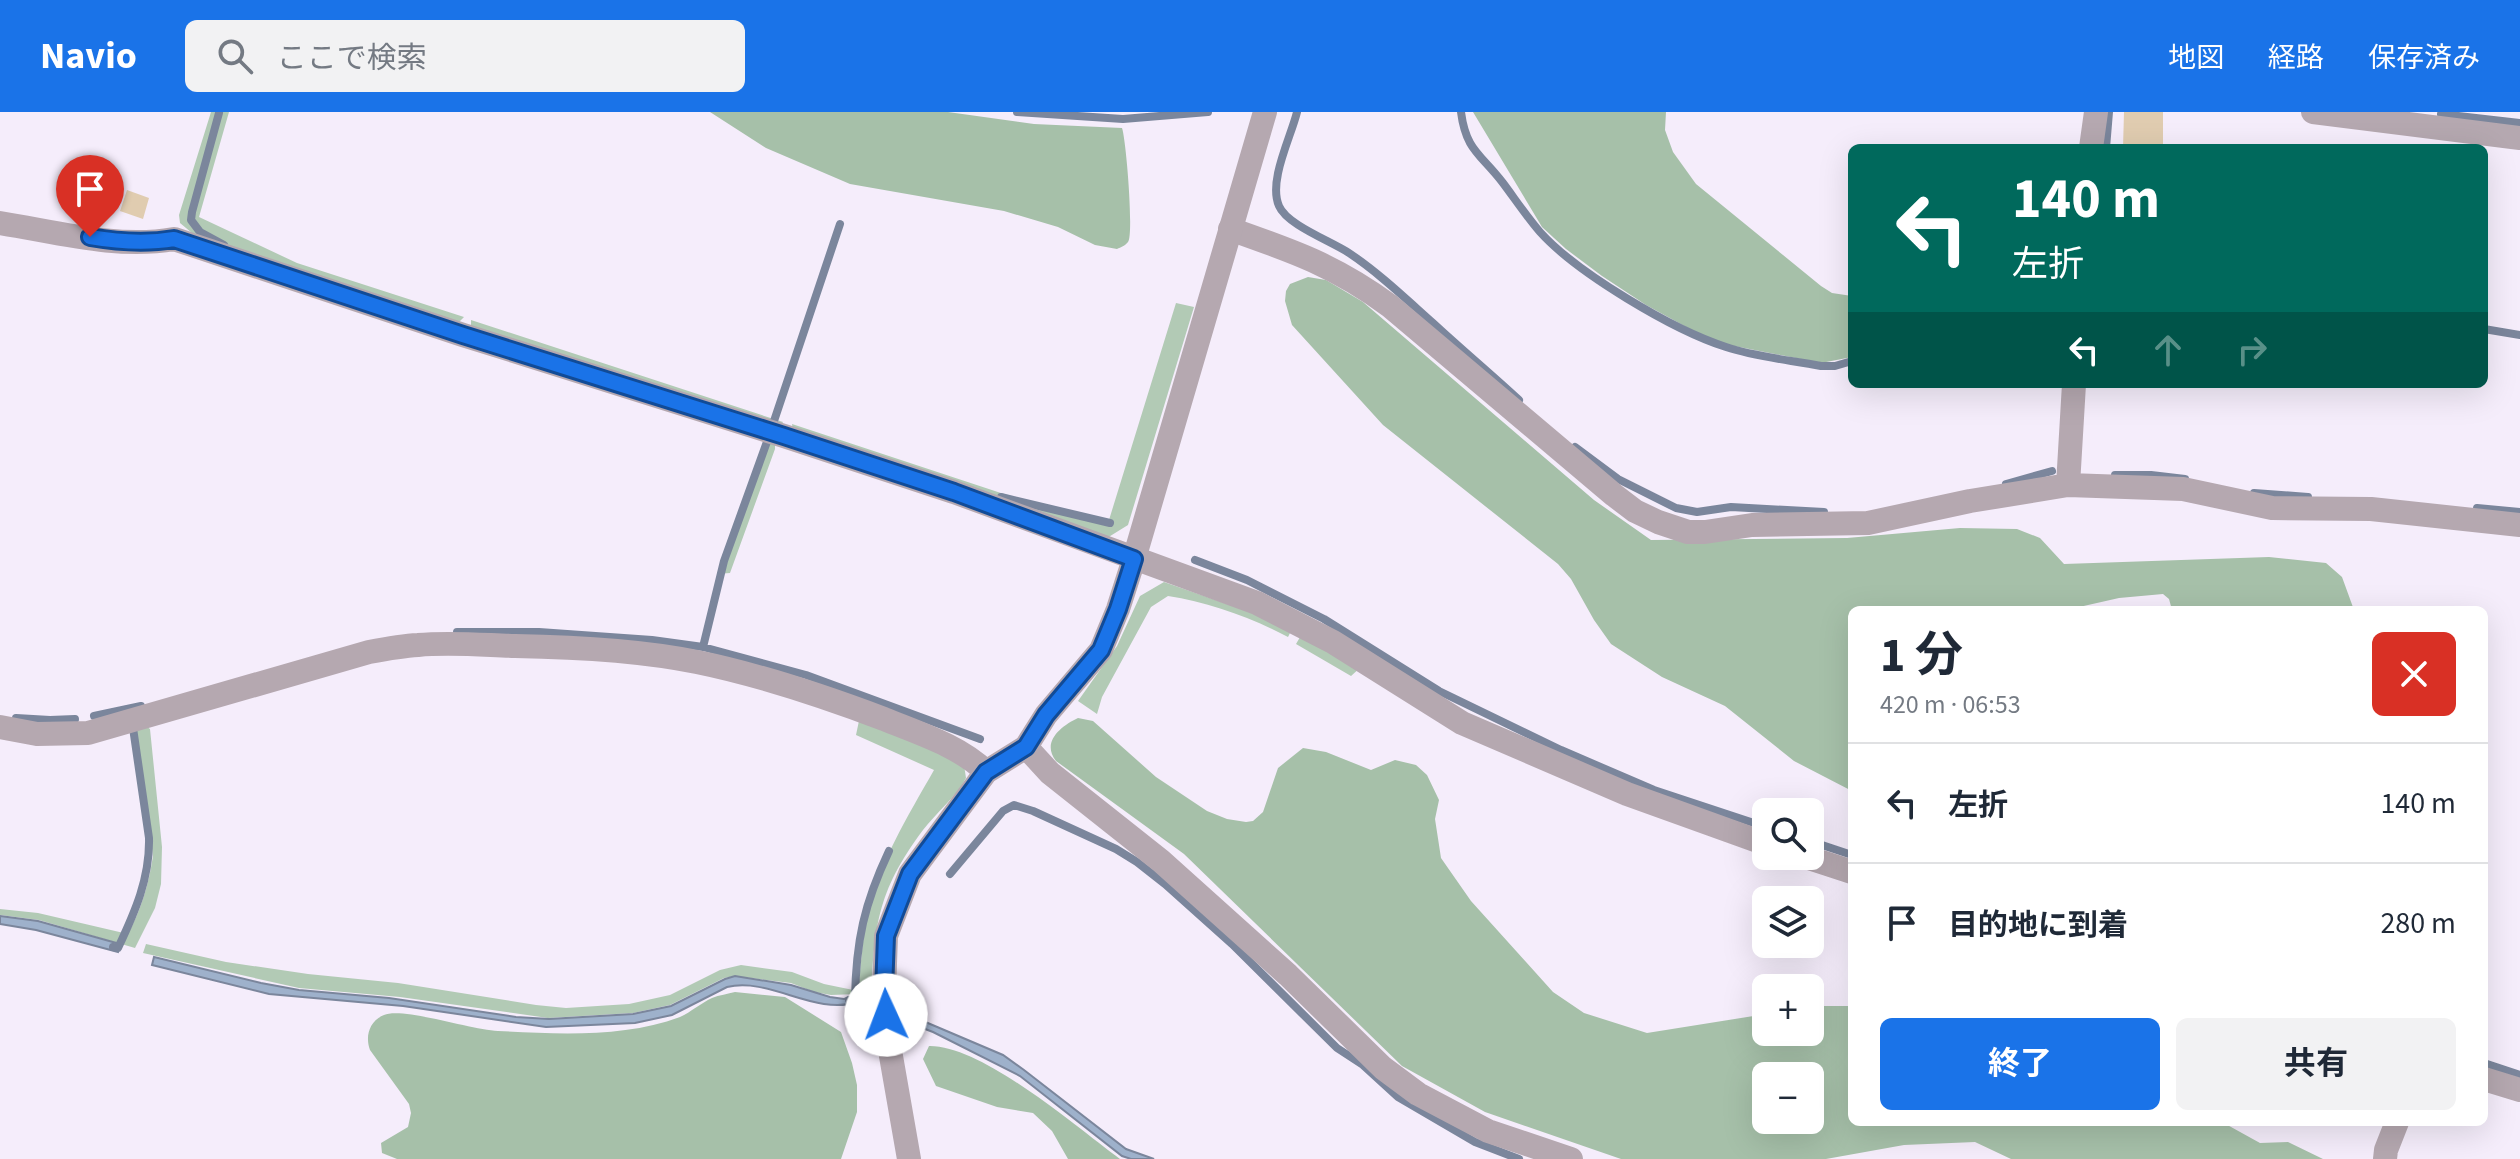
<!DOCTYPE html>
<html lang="ja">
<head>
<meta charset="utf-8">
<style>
  body { margin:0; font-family:"Source Sans 3","Noto Sans JP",sans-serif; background:#f2f2f3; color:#1f2937; height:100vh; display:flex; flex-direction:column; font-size:30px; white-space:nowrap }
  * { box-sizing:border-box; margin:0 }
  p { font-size:26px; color:#747a83 }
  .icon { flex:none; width:44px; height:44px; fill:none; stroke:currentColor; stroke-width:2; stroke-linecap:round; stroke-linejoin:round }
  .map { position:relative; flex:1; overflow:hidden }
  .drawer { position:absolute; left:1848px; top:494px; width:640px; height:520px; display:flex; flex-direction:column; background:#fff; border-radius:12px; box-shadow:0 8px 32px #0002 }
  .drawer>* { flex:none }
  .guide { position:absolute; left:1848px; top:32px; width:640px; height:244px; border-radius:12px; box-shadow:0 8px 32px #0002; background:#00695c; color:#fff; overflow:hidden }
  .controls { position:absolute; left:1752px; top:686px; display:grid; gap:16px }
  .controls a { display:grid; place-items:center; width:72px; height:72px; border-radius:12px; background:#fff; box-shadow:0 8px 32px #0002; font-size:40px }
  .pin { position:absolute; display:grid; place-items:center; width:68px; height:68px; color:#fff; margin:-82px -34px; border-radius:50% 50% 50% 0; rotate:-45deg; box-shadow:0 0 8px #0007 }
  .pin .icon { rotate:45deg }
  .me { position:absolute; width:88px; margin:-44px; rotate:358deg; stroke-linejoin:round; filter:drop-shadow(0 0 6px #0008) }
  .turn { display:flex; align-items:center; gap:28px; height:168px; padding:0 32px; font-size:36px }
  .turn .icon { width:104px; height:104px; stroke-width:2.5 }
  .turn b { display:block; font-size:56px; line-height:68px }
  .lanes { display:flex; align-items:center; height:76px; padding:0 32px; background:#0003; justify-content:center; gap:40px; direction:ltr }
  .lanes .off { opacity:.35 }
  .round { display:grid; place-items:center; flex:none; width:84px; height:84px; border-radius:12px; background:#f2f2f3 }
  .headline { display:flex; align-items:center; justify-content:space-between; height:136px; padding:0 32px }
  h1 { font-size:48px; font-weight:700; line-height:60px }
  .cta { display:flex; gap:16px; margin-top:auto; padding:16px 32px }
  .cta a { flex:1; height:92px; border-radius:12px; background:#1a73e8; color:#fff; font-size:32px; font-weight:700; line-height:92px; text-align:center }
  .cta a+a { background:#f2f2f3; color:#1f2937 }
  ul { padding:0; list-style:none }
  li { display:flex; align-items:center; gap:24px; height:120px; padding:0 32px; border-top:2px solid #e0e1e3 }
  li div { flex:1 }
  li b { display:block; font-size:30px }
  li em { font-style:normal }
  header { display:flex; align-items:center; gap:48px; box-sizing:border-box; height:112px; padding:0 40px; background:#1a73e8; color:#fff }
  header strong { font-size:38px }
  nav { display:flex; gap:44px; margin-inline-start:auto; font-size:28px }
  .search { width:560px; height:72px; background:#f2f2f3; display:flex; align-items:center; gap:20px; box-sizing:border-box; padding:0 28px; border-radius:12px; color:#747a83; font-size:30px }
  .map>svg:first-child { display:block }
  .green { fill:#b2cab5 }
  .forest { fill:#a6c0a9; fill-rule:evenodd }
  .water { fill:#9eb1cb; stroke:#7b869c; stroke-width:2 }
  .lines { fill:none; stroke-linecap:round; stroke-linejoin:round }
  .stream { stroke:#7b869c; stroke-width:8 }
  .building { fill:#e0ccb0 }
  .minor { stroke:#b5a8b0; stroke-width:24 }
  .tertiary { stroke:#b5a8b0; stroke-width:24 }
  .route-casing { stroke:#114b97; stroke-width:20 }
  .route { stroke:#1a73e8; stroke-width:14 }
</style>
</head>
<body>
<header>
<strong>Navio</strong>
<div class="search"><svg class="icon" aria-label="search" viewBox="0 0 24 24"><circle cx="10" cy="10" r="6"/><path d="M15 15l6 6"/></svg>ここで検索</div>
<nav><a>地図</a><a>経路</a><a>保存済み</a></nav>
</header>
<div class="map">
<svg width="2520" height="1047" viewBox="0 0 2520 1047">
  <rect width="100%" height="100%" fill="#f5edfb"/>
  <path class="green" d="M 211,0 L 229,0 L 199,105 L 297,151 L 464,205 L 458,211 L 192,121 L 180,111 L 179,103 Z
    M 1176,191 L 1194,195 L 1128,413 L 1107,426 L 793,319 L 792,312 L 1010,384 L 1109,408 Z
    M 471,208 L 783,310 L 779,317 L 471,217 Z
    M 766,325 L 775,333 L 775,337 L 730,461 L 717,462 Z
    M 1164,470 L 1293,515 L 1288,525 C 1252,506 1209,490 1168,484 L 1151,495 L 1102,585 L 1097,602 L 1078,589 L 1117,534 L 1140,484 Z
    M 1303,520 L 1361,555 L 1351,564 L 1296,532 Z
    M 860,604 L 964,653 L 966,666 C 956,685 936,701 923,718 C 876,781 874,816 871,892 L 858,887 L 857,882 L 831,883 L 814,880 L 791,871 L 735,864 L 724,866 L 670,893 L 633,901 L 548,906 L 400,885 L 299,876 L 143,841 L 146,832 L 226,850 L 308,862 L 398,871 L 536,893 L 566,896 L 629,892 L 670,883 L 720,858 L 741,853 L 792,860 L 824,872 L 858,879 C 861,854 862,829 867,805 C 878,752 908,704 934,658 L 856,623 Z
    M 136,614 L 146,614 L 150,617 L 162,735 L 161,772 L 155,796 L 135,836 L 39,808 L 0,803 L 0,797 L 38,801 L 128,822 C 141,798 149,771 153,744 Z"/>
  <path class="forest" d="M 710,0 L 948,0 L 1034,12 L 1122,16 C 1126,27 1134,122 1128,130 C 1125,134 1121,135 1117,137 L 1095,133 L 1058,115 L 1004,99 L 850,72 L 766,36 Z
    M 1473,0 L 1666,0 L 1665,18 L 1673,40 L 1696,72 L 1821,174 L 1832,181 L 1852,184 L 1852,245 L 1821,251 L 1729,233 L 1701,223 L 1646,193 L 1602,164 L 1566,137 L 1542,115 Z
    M 1308,165 L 1326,168 L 1363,190 L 1594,388 L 1651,428 L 1847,426 L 1960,416 L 2017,417 L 2040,426 L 2064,452 L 2269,445 L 2326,451 L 2342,465 L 2354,498 L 2172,498 L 2169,487 L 2163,482 L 2119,486 L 2066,498 L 1852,498 L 1852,679 L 1794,649 L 1725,594 L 1662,565 L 1611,532 L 1594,508 L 1571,467 L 1558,452 L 1383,313 L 1292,213 L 1285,189 L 1286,179 L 1290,172 Z
    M 1078,606 L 1093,609 L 1156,665 L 1207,699 L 1227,707 L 1246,710 L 1253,709 L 1263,700 L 1278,656 L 1303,636 L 1326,640 L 1371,658 L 1395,648 L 1416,653 L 1427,663 L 1439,688 L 1435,707 L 1441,746 L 1471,789 L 1553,880 L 1584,901 L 1647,921 L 1766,902 L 1766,920 L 1810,920 L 1810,894 L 1852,894 L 1852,1010 L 2222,1010 L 2260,1031 L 2288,1030 L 2323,1047 L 2011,1047 L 1975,1030 L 1904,1033 L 1826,1047 L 1621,1047 L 1485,1000 L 1402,954 L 1184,742 L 1056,649 C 1041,630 1061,614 1078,606 ZM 1766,964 L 1810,964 L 1810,1008 L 1766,1008 Z
    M 735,880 L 785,885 L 841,920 L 852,951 L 857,973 L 857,1000 L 841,1047 L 397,1047 L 382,1041 L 381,1031 L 408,1015 L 411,1001 L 409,992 L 370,938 C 365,925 369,909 384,903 C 403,895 472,918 498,919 C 557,922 624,926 680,905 C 691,900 701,891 712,886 C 719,883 728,882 735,880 Z
    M 929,934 C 982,933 1075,1014 1120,1047 L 1068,1047 L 1052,1019 L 1033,1001 L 997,995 L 936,974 L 923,947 Z"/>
  <path class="water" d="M 0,804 L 38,809 L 120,832 L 118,840 L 36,818 L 0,812 Z
    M 154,845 L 261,871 L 299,878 L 389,886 L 516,905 L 549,907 L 633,902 L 671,894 L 725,867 L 735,864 L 791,873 L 830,885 L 844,887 L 856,883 L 858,890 C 814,904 771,865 727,875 L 672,903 L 635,911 L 546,915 L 403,894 L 269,882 L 152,853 Z
    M 916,906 L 1003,943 L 1024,958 L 1126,1037 L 1154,1047 L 1131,1047 L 1122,1044 L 1020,964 L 933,920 L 917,914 Z"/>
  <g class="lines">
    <path class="stream" d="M 1017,0 L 1123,7 L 1208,0
      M 1297,0 C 1291,25 1268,69 1279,94 C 1287,113 1331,129 1349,141 C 1379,161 1406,187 1433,211 C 1461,237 1491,262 1519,288
      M 1461,0 C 1466,39 1481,42 1503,71 C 1515,87 1527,105 1540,120 C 1577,161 1673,218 1726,235 C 1756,245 1790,248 1821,254 L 1835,254 L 1852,249
      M 219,1 L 192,100 L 191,108 L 200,120 L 224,133
      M 2441,2 L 2520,11
      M 2106,36 L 2109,0
      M 2484,217 L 2520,223
      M 769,311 L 773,312 L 840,112
      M 1575,335 L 1618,367 L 1676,396 L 1697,400 L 1731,395 L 1824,400
      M 2115,363 L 2151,363 L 2185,367
      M 2006,372 L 2052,359
      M 2254,381 L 2308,385
      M 1001,385 L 1110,411
      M 2477,396 L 2520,400
      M 1195,448 L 1247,468 L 1324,507 L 1439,579 L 1561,638 L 1654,678 L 1766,715
      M 457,520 L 539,520 L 652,528 L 703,535 L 806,563 L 980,627
      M 703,535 L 724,449 L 768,327
      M 94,604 L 141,594
      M 16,606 L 50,608 L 75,607
      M 1810,729 L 1852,743
      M 950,762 L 1003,699 L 1014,693 L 1033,699 L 1116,737 L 1137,750 L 1165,772 L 1232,832 L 1337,936 L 1363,953 L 1398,985 L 1475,1030 L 1519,1047
      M 113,835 L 118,836 C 135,800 150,766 149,726 L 132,609
      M 849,888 L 855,887 C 856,829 864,792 889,739
      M 2484,951 L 2520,963"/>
  </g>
  <path class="building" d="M 2124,0 L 2163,0 L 2163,36 L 2123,36 Z
    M 127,78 L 149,86 L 143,107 L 120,99 Z"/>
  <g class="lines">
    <path class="minor" d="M 2313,0 L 2520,26
      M 2091,36 L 2096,0
      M 0,111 C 57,120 117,137 174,127 L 463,223 L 784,324 L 954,380 L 1257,491 L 1333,530 L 1462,611 L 1627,682 L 1766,732
      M 1230,117 C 1293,139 1336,154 1390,194 L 1614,383 L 1635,399 L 1658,410 L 1688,420 L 1705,420 L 1752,413 L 1868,411 L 1970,389 L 2068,373 L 2183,377 L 2272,396 L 2371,397 L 2520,413
      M 2068,373 L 2074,272
      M 0,615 L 37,622 L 88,621 L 369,540 C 385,537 401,534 418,533 C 450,530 483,533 515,534 C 576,535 638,538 697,550 C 761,563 823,584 884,607 C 918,621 960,634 986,660
      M 1026,635 L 1050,661 L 1161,749 L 1288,863 L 1383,956 L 1418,982 L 1488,1019 L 1571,1047
      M 1803,744 L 1852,760
      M 2484,967 L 2520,978
      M 2385,1047 L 2386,1038 L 2397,1010"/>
    <path class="tertiary" d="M 909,1047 L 888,927 L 884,879 L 886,824 L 910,762 L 986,660 L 1026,635 L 1046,603 L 1101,538 L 1118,497 L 1134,447 L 1265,0"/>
  </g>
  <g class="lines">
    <defs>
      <path id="route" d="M 90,125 C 119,130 145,132 174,127 L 463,223 L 784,324 L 954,380 L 1134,447 L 1118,497 L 1101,538 L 1046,603 L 1026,635 L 986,660 L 910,762 L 886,824 L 884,879 L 886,903"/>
    </defs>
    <use href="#route" class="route-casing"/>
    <use href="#route" class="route"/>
  </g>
</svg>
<div class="controls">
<a><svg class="icon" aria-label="search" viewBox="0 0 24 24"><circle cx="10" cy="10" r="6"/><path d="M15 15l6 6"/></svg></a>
<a><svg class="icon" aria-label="layers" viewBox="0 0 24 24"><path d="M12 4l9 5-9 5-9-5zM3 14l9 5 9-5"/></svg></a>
<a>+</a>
<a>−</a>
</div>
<div class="pin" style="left:90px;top:125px;background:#d93025"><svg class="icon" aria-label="arrive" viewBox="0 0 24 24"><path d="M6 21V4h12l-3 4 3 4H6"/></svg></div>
<svg class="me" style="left:886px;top:903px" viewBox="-20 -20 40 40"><circle r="19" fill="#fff"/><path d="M0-13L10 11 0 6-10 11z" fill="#1a73e8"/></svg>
<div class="guide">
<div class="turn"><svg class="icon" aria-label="left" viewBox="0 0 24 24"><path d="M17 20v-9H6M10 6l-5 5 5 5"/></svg><div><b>140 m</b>左折</div></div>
<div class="lanes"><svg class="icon" aria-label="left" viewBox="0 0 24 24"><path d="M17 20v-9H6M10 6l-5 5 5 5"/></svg><svg class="icon off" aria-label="ahead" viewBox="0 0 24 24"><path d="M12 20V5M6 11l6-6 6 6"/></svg><svg class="icon off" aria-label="right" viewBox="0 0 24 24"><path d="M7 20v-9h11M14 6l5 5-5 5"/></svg></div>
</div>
<section class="drawer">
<div class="headline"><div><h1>1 分</h1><p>420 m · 06:53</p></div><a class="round" style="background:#d93025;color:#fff"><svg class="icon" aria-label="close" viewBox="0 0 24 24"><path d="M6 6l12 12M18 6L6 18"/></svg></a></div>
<ul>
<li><svg class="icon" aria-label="left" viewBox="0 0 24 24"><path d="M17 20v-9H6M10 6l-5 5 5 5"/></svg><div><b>左折</b></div><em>140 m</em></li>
<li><svg class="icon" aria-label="arrive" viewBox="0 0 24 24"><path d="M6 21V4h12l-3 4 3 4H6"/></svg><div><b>目的地に到着</b></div><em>280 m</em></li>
</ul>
<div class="cta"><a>終了</a><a>共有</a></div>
</section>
</div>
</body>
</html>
